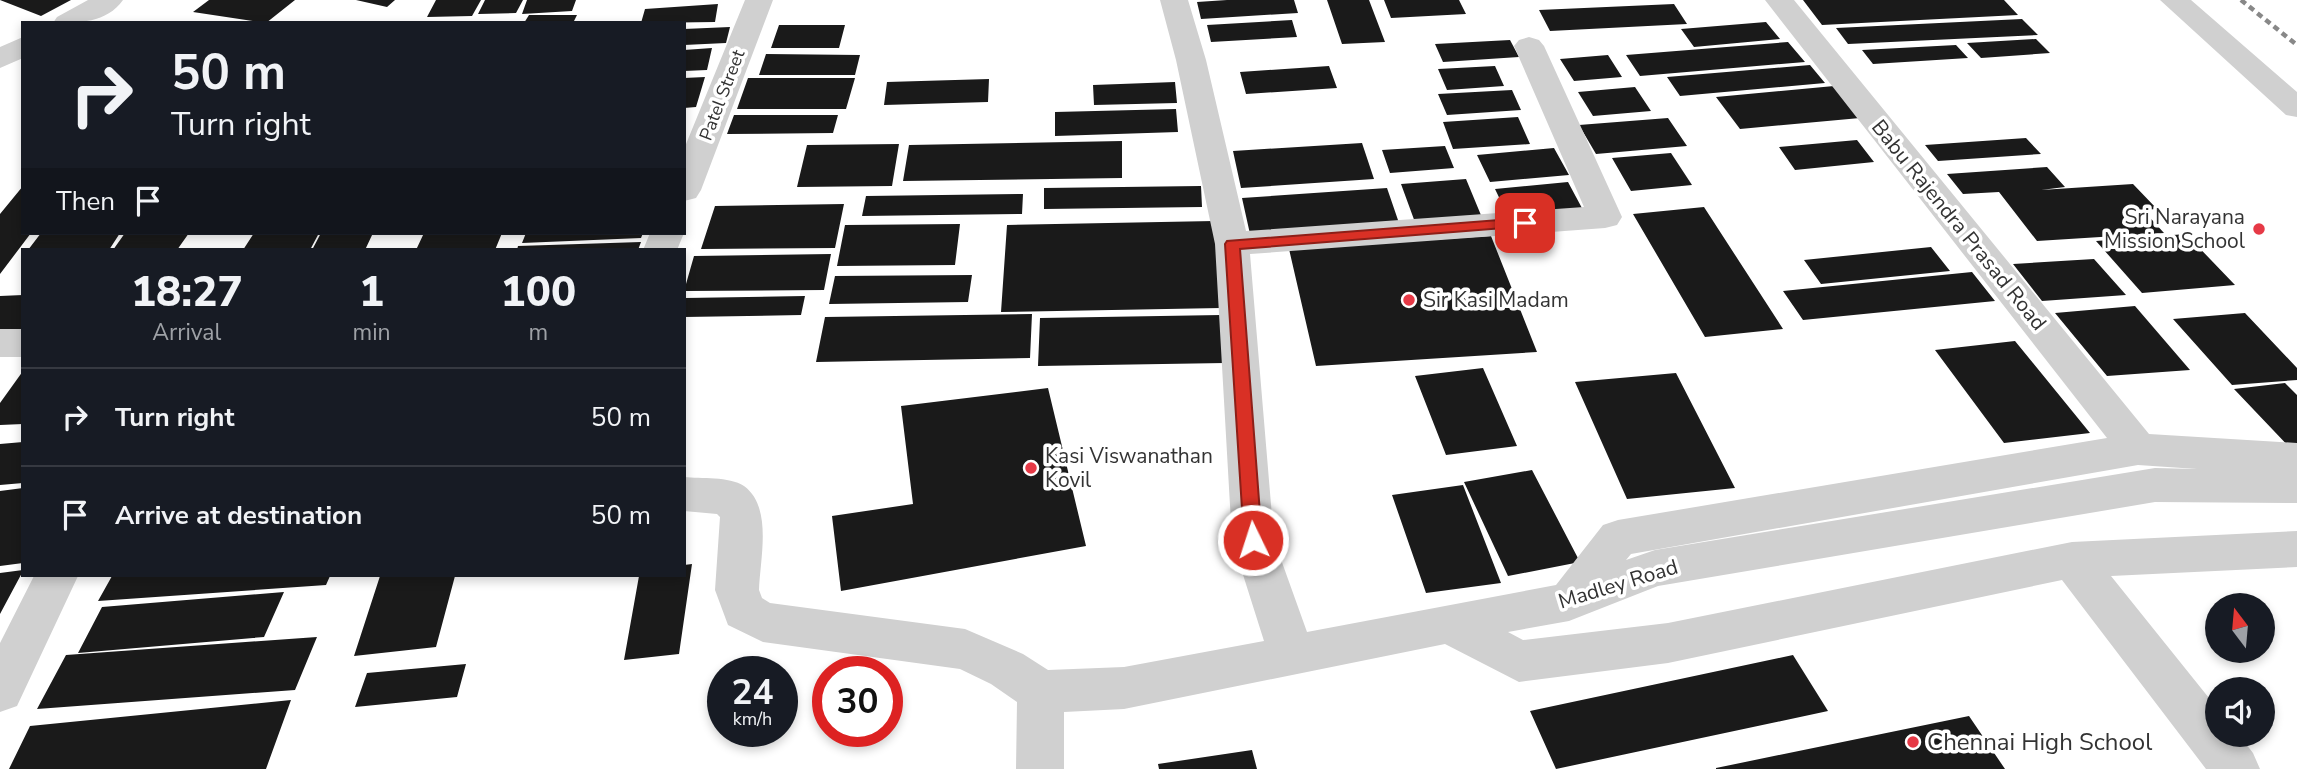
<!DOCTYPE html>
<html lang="en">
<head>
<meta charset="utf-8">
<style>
  body { margin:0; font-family:"Nunito Sans",sans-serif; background:#242831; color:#f1f3f6; height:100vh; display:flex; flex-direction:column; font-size:26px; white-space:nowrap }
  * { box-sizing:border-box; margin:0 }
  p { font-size:23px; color:#9ea1a6 }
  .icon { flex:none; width:38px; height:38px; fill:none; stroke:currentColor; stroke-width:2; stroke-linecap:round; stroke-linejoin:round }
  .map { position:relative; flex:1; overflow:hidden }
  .panel { position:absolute; left:21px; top:248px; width:665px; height:329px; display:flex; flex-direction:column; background:#171b24; border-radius:0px; box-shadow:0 4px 10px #0003 }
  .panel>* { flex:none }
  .top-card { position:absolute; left:21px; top:21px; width:665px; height:214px; border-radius:0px; box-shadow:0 4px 10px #0003; background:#171b24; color:#f1f3f6; overflow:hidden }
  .needle { width:46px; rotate:344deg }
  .tools { position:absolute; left:2205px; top:593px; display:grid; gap:14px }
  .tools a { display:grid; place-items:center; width:70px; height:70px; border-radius:50%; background:#171b24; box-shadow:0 4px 10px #0003; font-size:35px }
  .speed { position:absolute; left:707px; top:656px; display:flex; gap:14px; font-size:35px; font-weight:700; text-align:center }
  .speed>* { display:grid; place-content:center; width:91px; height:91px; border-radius:50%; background:#171b24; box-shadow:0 4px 10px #0003; line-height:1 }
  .speed small { font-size:18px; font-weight:400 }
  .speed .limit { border:10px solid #d22; background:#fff; color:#111 }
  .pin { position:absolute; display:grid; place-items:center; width:60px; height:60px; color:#fff; margin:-30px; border-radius:14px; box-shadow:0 4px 10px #0006 }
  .me { position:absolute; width:77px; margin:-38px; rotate:356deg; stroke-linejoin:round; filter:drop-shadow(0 0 5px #0008) }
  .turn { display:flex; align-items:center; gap:24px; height:147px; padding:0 35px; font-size:32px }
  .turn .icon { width:91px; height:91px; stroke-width:2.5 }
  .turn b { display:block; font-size:49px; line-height:60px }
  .then { display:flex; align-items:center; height:66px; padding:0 35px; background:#0003; gap:14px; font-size:26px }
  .eta { display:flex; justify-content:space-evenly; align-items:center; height:119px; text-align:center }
  .eta b { font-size:42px; font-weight:800; line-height:49px }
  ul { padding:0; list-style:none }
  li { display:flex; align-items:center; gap:21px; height:98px; padding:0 35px; border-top:2px solid #363941 }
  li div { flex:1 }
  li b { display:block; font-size:26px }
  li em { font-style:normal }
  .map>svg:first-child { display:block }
  .building { fill:#1a1a1a }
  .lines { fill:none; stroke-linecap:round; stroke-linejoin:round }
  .minor { fill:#d0d0d0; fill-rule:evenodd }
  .rail { stroke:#888; stroke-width:4.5; stroke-dasharray:6 4.5; stroke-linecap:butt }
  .route { fill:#d93025; stroke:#8d1f18; stroke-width:2 }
  .poi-dot { fill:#e63946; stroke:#fff; stroke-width:2.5 }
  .labels { text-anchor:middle; stroke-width:7; stroke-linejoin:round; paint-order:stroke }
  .far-street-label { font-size:18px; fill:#333; stroke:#fff }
  .poi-label { font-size:21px; fill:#333; stroke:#fff; text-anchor:start }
  .street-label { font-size:21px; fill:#333; stroke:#fff }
  .near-poi-label { font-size:24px; fill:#333; stroke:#fff; text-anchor:start }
</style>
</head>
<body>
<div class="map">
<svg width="2297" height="769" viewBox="0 0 2297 769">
  <rect width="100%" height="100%" fill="#fff"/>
  <path class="building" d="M 0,0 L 71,0 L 41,16 Z
    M 209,0 L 295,0 L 266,23 L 193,12 Z
    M 356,0 L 395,0 L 387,7 Z
    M 436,0 L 481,0 L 472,16 L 427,17 Z
    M 485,0 L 523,0 L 516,13 L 478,14 Z
    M 527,0 L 576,0 L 572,11 L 522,14 Z
    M 1227,0 L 1294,0 L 1298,13 L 1201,19 L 1197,2 Z
    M 1327,0 L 1369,0 L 1385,42 L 1342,44 Z
    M 1384,0 L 1459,0 L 1466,14 L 1391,18 Z
    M 1803,0 L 2004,0 L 2018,15 L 1822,25 Z
    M 718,4 L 715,22 L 641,23 L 645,9 Z
    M 1674,4 L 1687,24 L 1550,31 L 1539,10 Z
    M 529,15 L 577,15 L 573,23 L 524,23 Z
    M 2022,19 L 2038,35 L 1848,44 L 1836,28 Z
    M 1292,20 L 1297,37 L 1211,42 L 1207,25 Z
    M 1766,22 L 1780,39 L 1694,47 L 1681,29 Z
    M 779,25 L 845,25 L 839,48 L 771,48 Z
    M 730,27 L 726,43 L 684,45 L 684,29 Z
    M 2036,39 L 2050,53 L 1981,58 L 1967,43 Z
    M 1510,40 L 1519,57 L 1443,62 L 1435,44 Z
    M 1788,42 L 1805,62 L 1640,76 L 1626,55 Z
    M 1956,45 L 1968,58 L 1873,64 L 1862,50 Z
    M 712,48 L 707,70 L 684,71 L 684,50 Z
    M 766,54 L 860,55 L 855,75 L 759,75 Z
    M 1608,55 L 1622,77 L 1574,81 L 1560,59 Z
    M 1810,65 L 1825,83 L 1680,96 L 1667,77 Z
    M 1329,66 L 1337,88 L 1246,94 L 1240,72 Z
    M 1495,66 L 1504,86 L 1447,90 L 1438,69 Z
    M 705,77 L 696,107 L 684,108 L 684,78 Z
    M 748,78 L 855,78 L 846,109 L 737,109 Z
    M 989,79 L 988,102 L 884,105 L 887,82 Z
    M 1175,82 L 1177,103 L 1094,105 L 1093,85 Z
    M 1834,86 L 1860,118 L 1740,129 L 1716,97 Z
    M 1635,87 L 1651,111 L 1593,116 L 1578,92 Z
    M 1512,90 L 1521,110 L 1447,115 L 1438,94 Z
    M 1176,109 L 1178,132 L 1055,136 L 1055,112 Z
    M 734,115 L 838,115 L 833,133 L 727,134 Z
    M 1518,117 L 1530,144 L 1453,149 L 1443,122 Z
    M 1668,118 L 1687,146 L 1596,154 L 1579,125 Z
    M 2026,138 L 2041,154 L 1938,161 L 1925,145 Z
    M 1857,140 L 1874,162 L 1795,170 L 1779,147 Z
    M 1122,141 L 1122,178 L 903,181 L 909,145 Z
    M 1362,143 L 1374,179 L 1241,188 L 1233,151 Z
    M 899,144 L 892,186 L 797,187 L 807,145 Z
    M 1445,146 L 1454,168 L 1390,173 L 1382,150 Z
    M 1554,148 L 1569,175 L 1490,182 L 1477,155 Z
    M 1671,153 L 1692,185 L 1631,191 L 1612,158 Z
    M 2047,167 L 2065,187 L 2041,190 L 2133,184 L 2157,209 L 2143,210 L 2164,233 L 2037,241 L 1999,192 L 1963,194 L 1947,174 Z
    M 1466,179 L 1483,220 L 1416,225 L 1401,184 Z
    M 1568,182 L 1583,210 L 1508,216 L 1495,189 Z
    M 23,186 L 23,233 L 31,233 L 0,274 L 0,214 Z
    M 1201,186 L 1202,207 L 1044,209 L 1044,188 Z
    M 1387,188 L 1399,223 L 1250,234 L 1242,198 Z
    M 1023,194 L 1022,214 L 862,216 L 866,196 Z
    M 844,204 L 835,248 L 701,249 L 715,206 Z
    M 1704,207 L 1783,329 L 1705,337 L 1633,214 Z
    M 1214,221 L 1221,308 L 1001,312 L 1007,225 Z
    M 960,224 L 955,265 L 837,266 L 845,225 Z
    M 41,233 L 120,233 L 109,250 L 28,250 Z
    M 125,233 L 189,233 L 177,250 L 113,250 Z
    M 254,233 L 319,233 L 310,250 L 243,250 Z
    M 321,233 L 373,233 L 365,250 L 312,250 Z
    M 424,233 L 502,233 L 495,250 L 416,250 Z
    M 526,233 L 643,233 L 641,238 L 522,243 Z
    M 2186,234 L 2235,285 L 2142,293 L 2096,241 Z
    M 1491,236 L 1537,352 L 1316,366 L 1289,249 Z
    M 641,242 L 638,250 L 517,250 L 518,246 Z
    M 1931,247 L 1950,271 L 1821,284 L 1804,260 Z
    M 831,254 L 824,290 L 684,291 L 694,256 Z
    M 2094,259 L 2126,295 L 2042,301 L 2013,264 Z
    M 1972,272 L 1995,301 L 1803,320 L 1783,291 Z
    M 972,275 L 968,302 L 829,304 L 835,276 Z
    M 23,295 L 23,331 L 0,332 L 0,296 Z
    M 805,296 L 801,315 L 684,317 L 685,298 Z
    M 2135,306 L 2190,370 L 2107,376 L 2055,313 Z
    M 2245,313 L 2297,368 L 2297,380 L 2232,385 L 2173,319 Z
    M 1032,314 L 1030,358 L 816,362 L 825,317 Z
    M 1221,315 L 1225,363 L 1038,366 L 1040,318 Z
    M 2015,341 L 2090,433 L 2004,443 L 1935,350 Z
    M 1483,368 L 1517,446 L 1446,455 L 1415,376 Z
    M 23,371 L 23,424 L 0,425 L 0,403 Z
    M 1676,373 L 1735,488 L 1627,499 L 1575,382 Z
    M 2285,383 L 2297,395 L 2297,448 L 2291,449 L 2234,389 Z
    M 1048,388 L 1086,546 L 841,591 L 832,516 L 913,504 L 901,406 Z
    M 23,442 L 23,483 L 0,485 L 0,444 Z
    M 1532,470 L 1580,562 L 1508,576 L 1464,482 Z
    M 1463,485 L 1501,583 L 1426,593 L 1392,495 Z
    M 23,488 L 23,563 L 0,566 L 0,491 Z
    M 692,564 L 679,654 L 624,660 L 639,576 L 684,576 L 684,565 Z
    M 23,570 L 23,571 L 0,614 L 0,573 Z
    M 112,576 L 330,576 L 326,585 L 98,601 Z
    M 380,576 L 455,576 L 436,647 L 354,656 Z
    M 284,592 L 264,637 L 78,653 L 102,607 Z
    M 317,637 L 295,690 L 37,709 L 66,655 Z
    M 1793,655 L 1828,711 L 1556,769 L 1530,711 Z
    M 466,664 L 457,697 L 355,707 L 367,673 Z
    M 291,700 L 266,769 L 9,769 L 30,726 Z
    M 1969,716 L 2005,769 L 1716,769 L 1716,768 Z
    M 1252,750 L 1257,769 L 1159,769 L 1158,764 Z"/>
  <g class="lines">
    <path class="minor" d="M 88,0 L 123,0 C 107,23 78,23 53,23 L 57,17 Z
      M 745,0 L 773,0 L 701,190 L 696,198 L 684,201 L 684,149 Z
      M 1160,0 L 1188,0 L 1206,60 L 1246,231 L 1584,207 L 1514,46 L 1519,40 L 1529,37 L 1539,40 L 1544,46 L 1622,217 L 1617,225 L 1605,228 L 1250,254 L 1274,540 L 1307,632 L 1556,585 L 1603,525 L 1618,520 L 2107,438 L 1765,0 L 1794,0 L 2149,434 L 2297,443 L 2297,503 L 2155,502 L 1658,586 L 1569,621 L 1508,632 L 1523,640 L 1668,623 L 2072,542 L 2297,531 L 2297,567 L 2111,576 L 2217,708 L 2217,735 L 2239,735 L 2253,753 L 2260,769 L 2206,769 L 2062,580 L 1668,663 L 1519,682 L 1445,644 L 1124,709 L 1064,712 L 1064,769 L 1016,769 L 1017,702 L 991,684 L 960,669 L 763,642 L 728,625 L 715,590 L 720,517 L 717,514 L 684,511 L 684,477 C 701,479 729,476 744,486 C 773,507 760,559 759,590 L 762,598 L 770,603 L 965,629 L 1023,654 L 1048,670 L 1124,667 L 1264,641 L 1232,540 L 1215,244 L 1176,60 ZM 2138,465 L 2197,469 L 2155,468 L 1655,550 L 1626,560 L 1631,554 Z
      M 2160,0 L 2191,0 L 2297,92 L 2297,117 L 2286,115 Z
      M 23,37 L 23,58 L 0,68 L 0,47 Z
      M 650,233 L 684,233 L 677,250 L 643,250 Z
      M 0,329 L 23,329 L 23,357 L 0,357 Z
      M 34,576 L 78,576 L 17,706 L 0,712 L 0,643 Z"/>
    <path class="rail" d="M 2241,0 L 2297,45"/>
  </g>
  <path class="route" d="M 1525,218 L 1532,223 L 1530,226 L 1240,249 L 1262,540 L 1259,545 L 1253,547 L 1247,545 L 1244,540 L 1225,244 L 1227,241 Z"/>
  <g class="poi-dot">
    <circle cx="2259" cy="229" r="7"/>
    <circle cx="1409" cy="300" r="7"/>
    <circle cx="1031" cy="468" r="7"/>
    <circle cx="1913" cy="742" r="7"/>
  </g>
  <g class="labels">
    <g class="far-street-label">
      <text transform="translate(722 95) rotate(-69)" y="6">Patel Street</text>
    </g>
    <g class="poi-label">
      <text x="2245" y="224" text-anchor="end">Sri Narayana<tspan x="2245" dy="24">Mission School</tspan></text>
      <text x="1423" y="307">Sir Kasi Madam</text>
      <text x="1045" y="463">Kasi Viswanathan<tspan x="1045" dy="24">Kovil</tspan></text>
    </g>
    <g class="street-label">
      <text transform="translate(1959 225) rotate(51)" y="7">Babu Rajendra Prasad Road</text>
      <text transform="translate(1618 584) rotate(-17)" y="7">Madley Road</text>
    </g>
    <g class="near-poi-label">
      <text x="1927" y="750">Chennai High School</text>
    </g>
  </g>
</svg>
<div class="tools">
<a><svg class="needle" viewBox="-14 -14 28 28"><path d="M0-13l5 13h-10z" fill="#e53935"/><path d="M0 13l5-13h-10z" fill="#9ea1a6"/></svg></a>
<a><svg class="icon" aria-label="sound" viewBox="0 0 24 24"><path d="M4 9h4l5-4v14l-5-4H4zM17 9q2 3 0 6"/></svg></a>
</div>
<div class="speed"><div>24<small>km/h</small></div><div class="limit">30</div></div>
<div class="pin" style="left:1525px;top:223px;background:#d93025"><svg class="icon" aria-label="arrive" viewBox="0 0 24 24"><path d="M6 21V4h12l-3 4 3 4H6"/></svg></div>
<svg class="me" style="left:1253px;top:540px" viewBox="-20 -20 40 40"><circle r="17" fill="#d93025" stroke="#fff" stroke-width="3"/><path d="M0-11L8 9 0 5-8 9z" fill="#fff"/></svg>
<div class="top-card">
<div class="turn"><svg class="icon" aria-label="right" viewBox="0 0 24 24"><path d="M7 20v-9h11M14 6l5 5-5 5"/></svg><div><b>50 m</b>Turn right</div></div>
<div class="then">Then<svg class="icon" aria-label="arrive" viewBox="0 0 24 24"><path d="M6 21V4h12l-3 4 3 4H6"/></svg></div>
</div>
<section class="panel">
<div class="eta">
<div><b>18:27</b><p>Arrival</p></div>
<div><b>1</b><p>min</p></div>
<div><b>100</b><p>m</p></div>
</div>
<ul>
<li><svg class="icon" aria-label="right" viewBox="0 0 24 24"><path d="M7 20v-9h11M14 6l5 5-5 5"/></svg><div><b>Turn right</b></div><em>50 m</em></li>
<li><svg class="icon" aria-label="arrive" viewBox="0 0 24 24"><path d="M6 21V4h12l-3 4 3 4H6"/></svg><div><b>Arrive at destination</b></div><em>50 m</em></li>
</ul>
</section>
</div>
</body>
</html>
